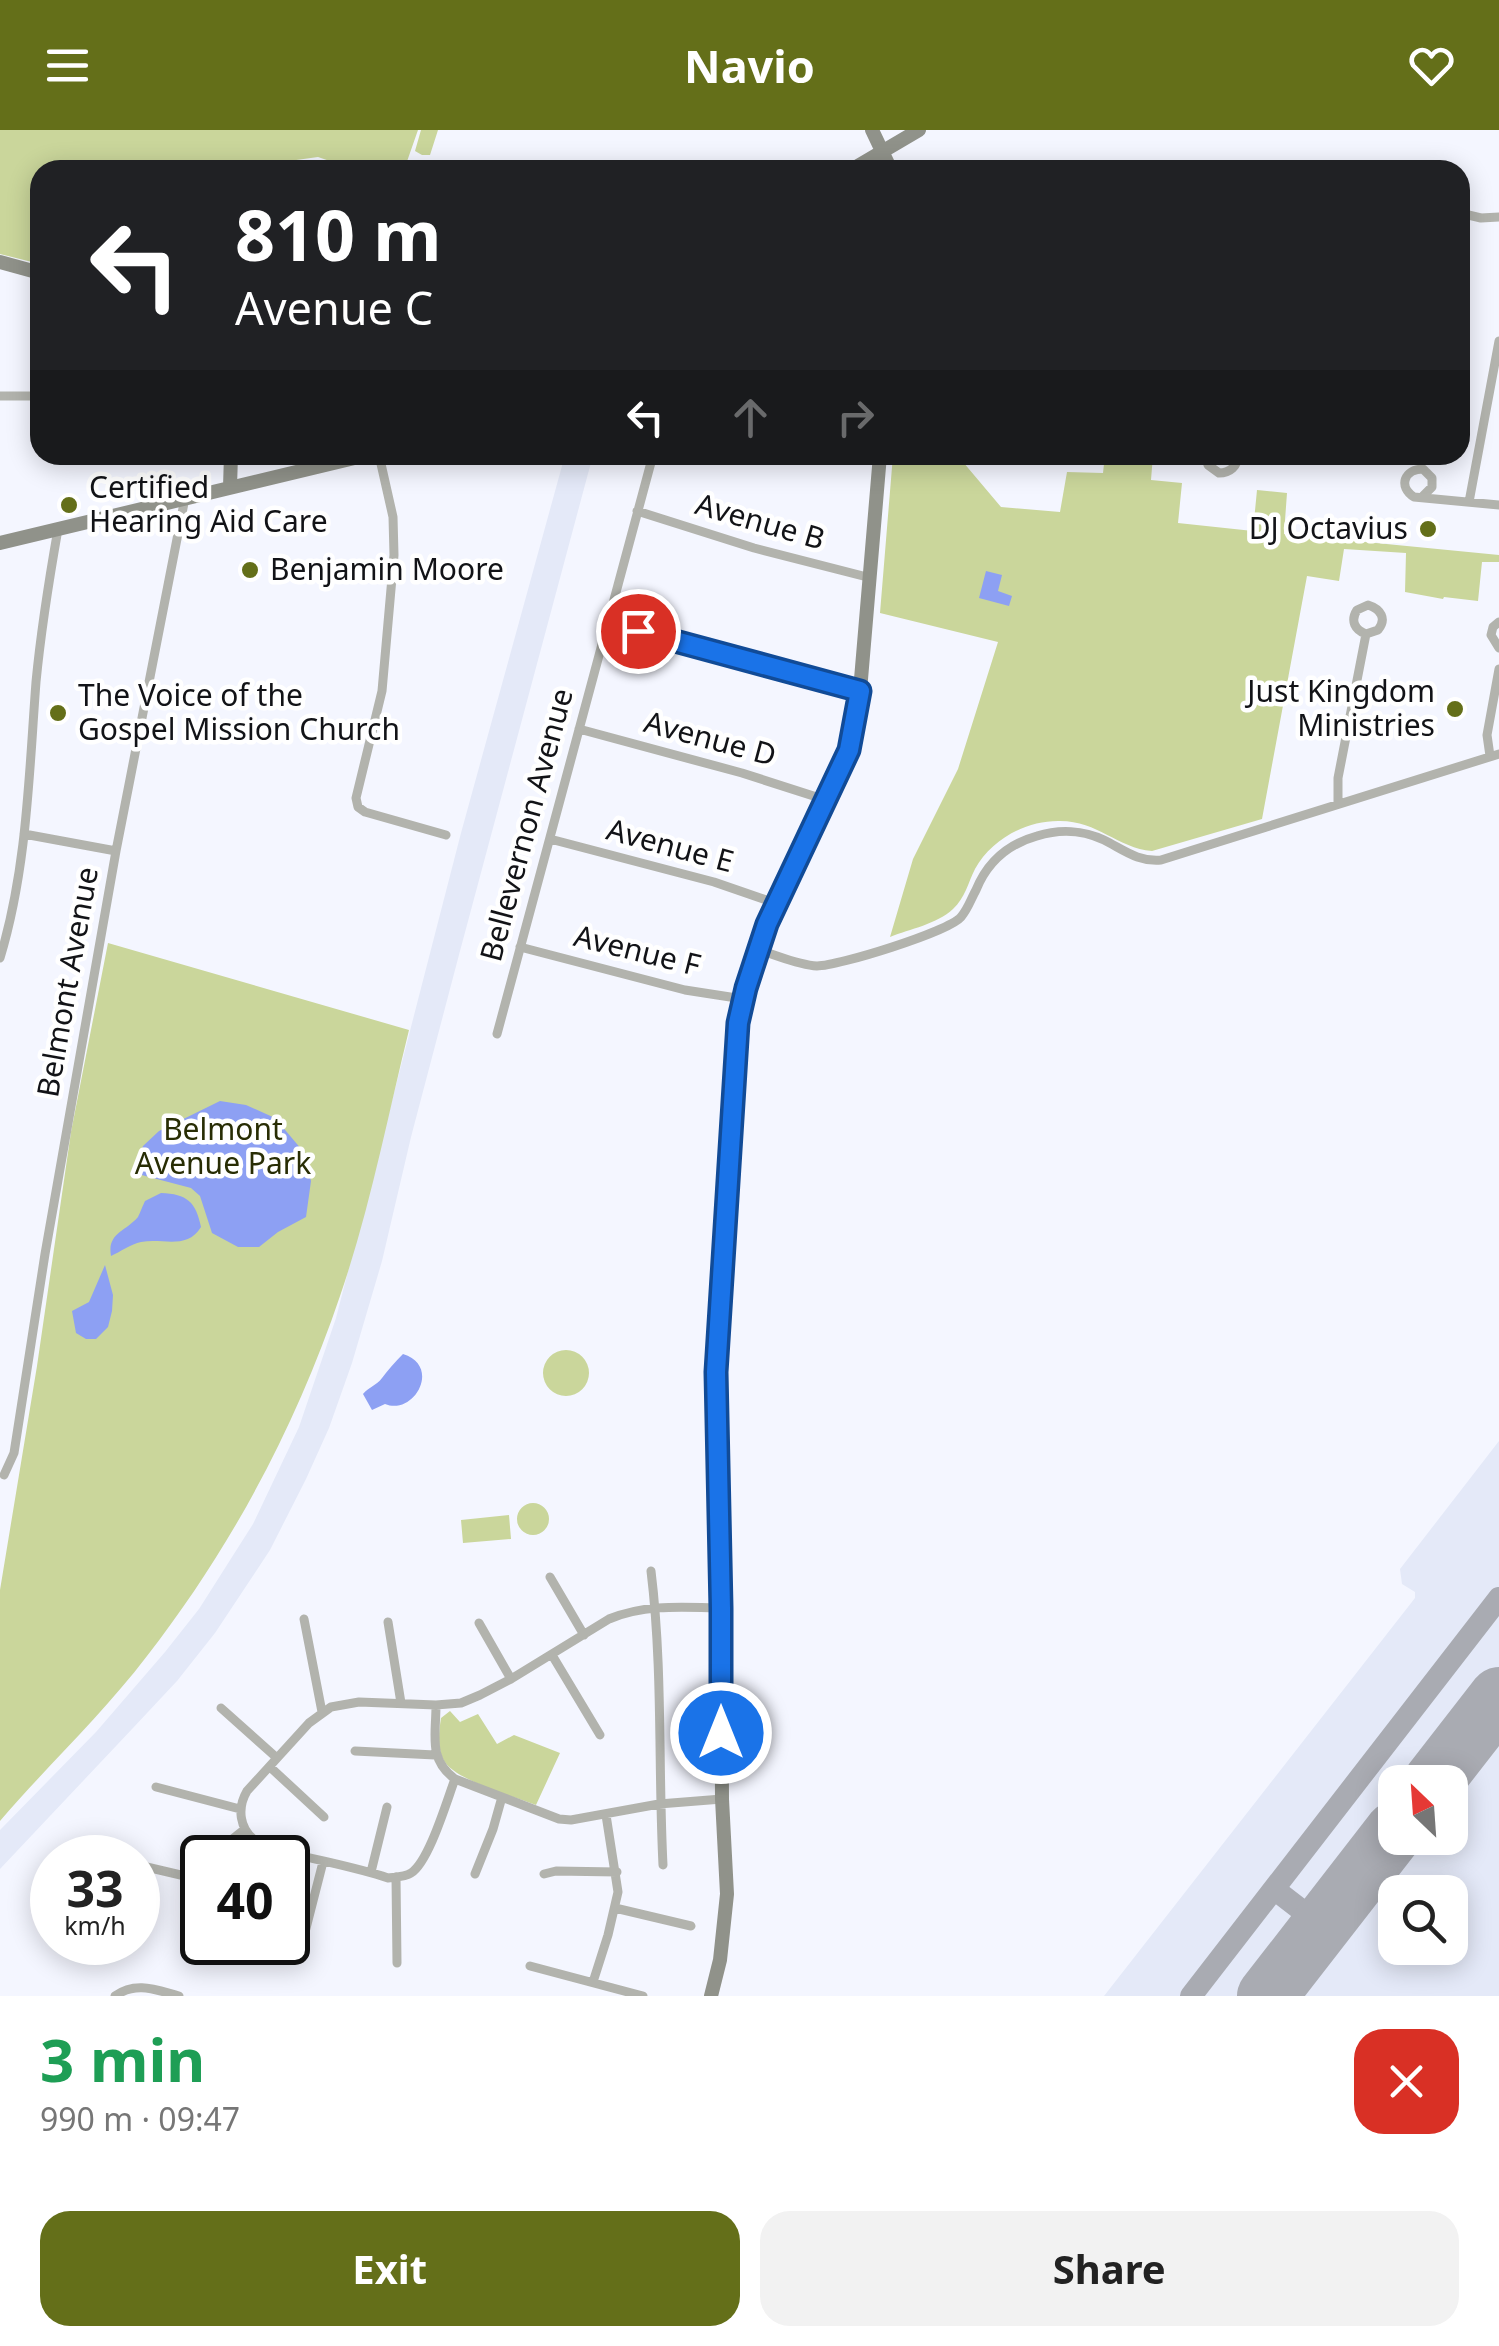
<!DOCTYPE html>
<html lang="en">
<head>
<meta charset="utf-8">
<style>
  body { margin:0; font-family:"Noto Sans",sans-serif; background:#f2f2f2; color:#222; height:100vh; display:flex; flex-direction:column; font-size:38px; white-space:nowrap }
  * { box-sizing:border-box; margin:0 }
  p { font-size:32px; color:#767676 }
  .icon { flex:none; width:55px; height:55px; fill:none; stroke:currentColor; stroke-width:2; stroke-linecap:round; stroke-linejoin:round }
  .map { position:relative; height:1866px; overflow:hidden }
  .side { display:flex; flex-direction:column; background:#fff; flex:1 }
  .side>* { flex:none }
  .top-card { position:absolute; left:30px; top:30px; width:1440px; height:305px; border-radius:30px; box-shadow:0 5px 25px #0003; background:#202124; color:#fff; overflow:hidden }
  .needle { width:65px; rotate:335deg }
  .fabs { position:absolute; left:1378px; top:1635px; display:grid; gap:20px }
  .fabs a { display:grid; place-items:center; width:90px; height:90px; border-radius:20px; background:#fff; box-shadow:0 5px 25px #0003; font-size:50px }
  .speed { position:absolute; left:30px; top:1705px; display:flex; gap:20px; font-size:50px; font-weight:700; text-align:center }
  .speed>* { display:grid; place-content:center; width:130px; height:130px; border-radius:50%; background:#fff; box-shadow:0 5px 25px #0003; line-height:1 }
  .speed small { font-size:25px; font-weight:400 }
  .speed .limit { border:5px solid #111; border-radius:15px; background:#fff; color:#111 }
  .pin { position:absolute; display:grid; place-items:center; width:85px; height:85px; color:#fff; margin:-42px; border:5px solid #fff; border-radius:50%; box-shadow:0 2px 10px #0007 }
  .me { position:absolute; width:110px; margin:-55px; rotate:0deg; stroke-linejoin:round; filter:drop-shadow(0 0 8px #0008) }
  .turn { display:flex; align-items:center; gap:35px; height:210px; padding:0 40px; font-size:45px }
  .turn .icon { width:130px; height:130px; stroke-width:2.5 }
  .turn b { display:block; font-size:70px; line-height:85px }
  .lanes { display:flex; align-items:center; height:95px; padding:0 40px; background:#0003; justify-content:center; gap:50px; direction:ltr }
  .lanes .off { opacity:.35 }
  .round { display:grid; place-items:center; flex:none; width:105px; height:105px; border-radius:30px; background:#f2f2f2 }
  .summary { display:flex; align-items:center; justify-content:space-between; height:170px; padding:0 40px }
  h1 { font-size:60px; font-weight:700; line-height:75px; color:#1e9e55 }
  .cta { display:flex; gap:20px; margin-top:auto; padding:20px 40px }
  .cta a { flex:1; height:115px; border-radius:30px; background:#646f19; color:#fff; font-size:40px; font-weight:700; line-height:115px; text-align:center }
  .cta a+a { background:#f2f2f2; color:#222 }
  header { display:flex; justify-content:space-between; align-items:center; height:130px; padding:0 40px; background:#646f19; color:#fff; font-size:45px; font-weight:700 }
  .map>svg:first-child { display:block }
  .built { fill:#e4e9f8; fill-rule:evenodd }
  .green { fill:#cad69b }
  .water { fill:#8da0f3 }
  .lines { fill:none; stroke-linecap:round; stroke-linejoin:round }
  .taxiway { stroke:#a9abb2; stroke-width:22 }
  .runway { stroke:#a9abb2; stroke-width:60 }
  .street { stroke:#b2b3ad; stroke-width:9 }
  .secondary { stroke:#90928a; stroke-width:14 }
  .route-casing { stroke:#114b97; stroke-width:25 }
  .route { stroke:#1a73e8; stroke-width:18 }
  .poi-dot { fill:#646f19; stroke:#fff; stroke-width:4 }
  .labels { text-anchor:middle; stroke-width:9; stroke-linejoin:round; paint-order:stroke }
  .poi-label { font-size:30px; fill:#121317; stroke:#fff; text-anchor:start }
  .street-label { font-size:30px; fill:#121317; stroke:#fff }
  .park-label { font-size:30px; fill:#282d04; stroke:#fff }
</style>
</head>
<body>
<header><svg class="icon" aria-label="menu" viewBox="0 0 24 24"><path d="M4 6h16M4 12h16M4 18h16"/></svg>Navio<svg class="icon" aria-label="heart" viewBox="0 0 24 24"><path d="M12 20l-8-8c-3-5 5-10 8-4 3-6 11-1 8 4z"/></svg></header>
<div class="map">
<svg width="1499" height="1866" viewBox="0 0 1499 1866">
  <rect width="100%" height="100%" fill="#f4f6ff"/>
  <path class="built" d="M 565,325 L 593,325 L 460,821 L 411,1007 L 382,1131 L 352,1233 L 329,1298 L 306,1349 L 270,1420 L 215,1503 L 177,1551 L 133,1598 L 0,1739 L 0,1700 L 96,1602 L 165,1522 L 199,1479 L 253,1394 L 299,1297 L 336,1188 L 461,703 Z
    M 1499,1311 L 1499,1866 L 1104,1866 L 1415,1468 L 1415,1462 L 1402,1454 L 1400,1439 ZM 1395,1652 L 1450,1652 L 1450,1708 L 1395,1708 ZM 1395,1762 L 1450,1762 L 1450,1818 L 1395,1818 Z"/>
  <path class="green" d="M 0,0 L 418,0 L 404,40 L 356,40 L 318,27 L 289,31 L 287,40 L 40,40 L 40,134 L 0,124 Z
    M 421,0 L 438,0 L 430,25 L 422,25 L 415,21 Z
    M 893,325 L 963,325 L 963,332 L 1001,377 L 1060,382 L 1067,342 L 1103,343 L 1105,325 L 1153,325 L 1151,350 L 1182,353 L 1178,393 L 1253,401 L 1257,360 L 1287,363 L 1284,404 L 1499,425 L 1499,432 L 1482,432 L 1478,471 L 1444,467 L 1443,469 L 1405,462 L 1406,423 L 1344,419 L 1339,451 L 1307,446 L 1262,689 L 1152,721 C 1117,718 1097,690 1058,691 C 1025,691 991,710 975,739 C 968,753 965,768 953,779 C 937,794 910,799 890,807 L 913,729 L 958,639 L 998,512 L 880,483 Z
    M 108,813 L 409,900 C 387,989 370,1079 340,1166 C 296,1296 231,1418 147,1526 C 102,1585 48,1635 0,1691 L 0,1460 L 37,1236 L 71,1002 Z
    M543 1243a23 23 0 1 1 46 0a23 23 0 1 1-46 0Z
    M517 1389a16 16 0 1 1 32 0a16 16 0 1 1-32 0Z
    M 509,1385 L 511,1409 L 463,1413 L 461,1390 Z
    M 450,1581 L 460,1592 L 478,1584 L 497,1614 L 514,1605 L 560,1623 L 536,1675 C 513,1666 453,1650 443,1629 C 437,1616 439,1601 441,1588 Z"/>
  <path class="water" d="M 986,441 L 1002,445 L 998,461 L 1012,466 L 1009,476 L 979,468 Z
    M 220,971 L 246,975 L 275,988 L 302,1020 L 311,1051 L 306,1087 L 278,1102 L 259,1117 L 238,1117 L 212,1103 L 200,1066 L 191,1058 L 134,1043 L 143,1016 L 159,1001 Z
    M 161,1063 C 187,1064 196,1072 201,1097 C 187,1120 164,1108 141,1112 C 131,1114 120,1122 111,1126 C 107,1103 125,1102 138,1087 C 140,1083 143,1075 145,1071 Z
    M 105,1135 L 113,1165 L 112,1181 L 108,1197 L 96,1209 L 86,1209 L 76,1203 L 72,1181 L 89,1172 Z
    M 403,1224 C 442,1236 414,1286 385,1274 L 372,1280 L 363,1264 C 369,1257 377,1255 382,1248 C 388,1240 395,1232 403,1224 Z"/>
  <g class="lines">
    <path class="taxiway" d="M 1274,1759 L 1322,1796
      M 1191,1866 L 1499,1468"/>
    <path class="runway" d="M 1433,1652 L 1499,1567
      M 1267,1866 L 1395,1701"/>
    <path class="street" d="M 1460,83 L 1481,88 L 1499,87
      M 0,266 L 40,266
      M 379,325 L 393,387 L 394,425 L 382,561 L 356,668 L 358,677 L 365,682 L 446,705
      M 848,325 L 880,332
      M 1034,325 L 1040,325
      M 1205,325 L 1208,335 L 1219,343 C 1230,343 1238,336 1238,325
      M 1423,366 L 1432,357 L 1432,348 L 1423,339 C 1404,339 1398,357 1414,367 L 1499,375
      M 1469,372 L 1499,211
      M 637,381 L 754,418 L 871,448
      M 1499,492 L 1493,497 L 1491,505 L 1499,518
      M 608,493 L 860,561
      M 579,599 L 742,643 L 826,670
      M 1490,626 L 1487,605 L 1499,539
      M 1338,674 L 1338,648 L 1366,504 L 1378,500 C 1387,489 1381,479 1368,475 L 1357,480 C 1350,491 1355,500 1366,504
      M 24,704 L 116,721
      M 550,709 L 714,752 L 775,773
      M 520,817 L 685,860 L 743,869
      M 758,820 C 777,825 797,835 817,836 C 838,836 948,802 961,787 C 968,779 971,769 976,760 C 987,733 1008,714 1037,706 C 1059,699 1083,700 1104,710 C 1124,720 1138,732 1161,730 L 1499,624
      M 0,828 C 27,739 29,644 36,552 C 41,500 49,450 58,399
      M 497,904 L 653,325
      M 4,1345 L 14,1323 L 45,1124 L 116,721 L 185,368
      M 651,1441 C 663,1539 658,1637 663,1735
      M 550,1447 L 584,1505
      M 304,1489 L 322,1582
      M 388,1492 L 401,1573
      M 479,1493 L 511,1549
      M 552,1525 L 600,1605
      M 436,1575 C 436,1606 428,1629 455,1649 L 559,1689 L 571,1690 L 659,1674 L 722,1669
      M 221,1578 L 277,1628
      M 355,1621 L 435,1625
      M 270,1637 L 324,1687
      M 455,1649 C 447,1670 429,1732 411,1743 C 405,1747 396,1747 388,1748 C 355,1737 320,1731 286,1722 C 277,1719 264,1717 256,1711 C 239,1699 237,1678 247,1661 L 309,1593 L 331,1577 L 359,1572 L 436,1575 L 461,1573 L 480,1565 L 511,1549 L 609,1489 C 645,1474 682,1477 721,1478
      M 156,1657 L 240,1679
      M 220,1728 L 225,1715 L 245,1699
      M 138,1735 L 202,1750
      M 371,1742 L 387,1677
      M 475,1744 L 493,1699 L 502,1667
      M 544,1744 L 556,1741 L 617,1742
      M 396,1747 L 397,1833
      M 615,1778 L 691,1796
      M 303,1810 L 323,1732
      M 530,1836 L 643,1866
      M 593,1852 L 608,1805 L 618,1762 L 606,1685
      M 115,1866 C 136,1851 156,1860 179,1866"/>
    <path class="secondary" d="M 872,0 L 891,40
      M 851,40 L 919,0
      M 0,132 L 40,143
      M 230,357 L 231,325
      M 0,413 L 367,325
      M 711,1866 L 720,1830 L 727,1764 L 722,1669 L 721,1478 L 716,1242 L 739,893 L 746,858 L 767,794 L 838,645 L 853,606 L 860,561 L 880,325"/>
  </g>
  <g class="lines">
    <defs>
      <path id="route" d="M 638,501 L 860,561 L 849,620 L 767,794 L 746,858 L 738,893 L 716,1242 L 721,1478 L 721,1603"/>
    </defs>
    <use href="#route" class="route-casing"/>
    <use href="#route" class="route"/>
  </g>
  <g class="poi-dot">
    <circle cx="69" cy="375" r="10"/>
    <circle cx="1428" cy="399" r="10"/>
    <circle cx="250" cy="440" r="10"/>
    <circle cx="1455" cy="579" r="10"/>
    <circle cx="58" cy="583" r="10"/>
  </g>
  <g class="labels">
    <g class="poi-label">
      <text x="89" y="368">Certified<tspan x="89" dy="34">Hearing Aid Care</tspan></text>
      <text x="1408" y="409" text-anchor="end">DJ Octavius</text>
      <text x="270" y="450">Benjamin Moore</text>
      <text x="1435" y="572" text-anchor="end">Just Kingdom<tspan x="1435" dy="34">Ministries</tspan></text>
      <text x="78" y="576">The Voice of the<tspan x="78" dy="34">Gospel Mission Church</tspan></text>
    </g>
    <g class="street-label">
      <text transform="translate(760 392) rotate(16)" y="10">Avenue B</text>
      <text transform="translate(710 609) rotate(15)" y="10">Avenue D</text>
      <text transform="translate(527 695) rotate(-75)" y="10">Bellevernon Avenue</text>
      <text transform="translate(670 716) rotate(15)" y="10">Avenue E</text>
      <text transform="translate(637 821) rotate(14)" y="10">Avenue F</text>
      <text transform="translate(68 852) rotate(-80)" y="10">Belmont Avenue</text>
    </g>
    <g class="park-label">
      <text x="223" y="1010">Belmont<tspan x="223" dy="34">Avenue Park</tspan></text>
    </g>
  </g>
</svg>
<div class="fabs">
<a><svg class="needle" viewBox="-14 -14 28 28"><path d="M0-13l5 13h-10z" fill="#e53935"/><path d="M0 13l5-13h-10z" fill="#767676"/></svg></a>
<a><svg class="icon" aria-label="search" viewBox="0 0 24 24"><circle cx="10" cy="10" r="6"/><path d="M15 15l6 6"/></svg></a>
</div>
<div class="speed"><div>33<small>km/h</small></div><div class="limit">40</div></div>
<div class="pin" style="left:638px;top:501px;background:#d93025"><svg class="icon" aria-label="arrive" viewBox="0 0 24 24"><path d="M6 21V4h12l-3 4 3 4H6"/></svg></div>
<svg class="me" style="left:721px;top:1603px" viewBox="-20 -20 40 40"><circle r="17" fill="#1a73e8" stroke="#fff" stroke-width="3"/><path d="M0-11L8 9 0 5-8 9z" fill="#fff"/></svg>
<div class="top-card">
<div class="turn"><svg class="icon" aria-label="left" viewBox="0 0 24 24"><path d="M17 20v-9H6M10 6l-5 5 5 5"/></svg><div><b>810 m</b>Avenue C</div></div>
<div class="lanes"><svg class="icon" aria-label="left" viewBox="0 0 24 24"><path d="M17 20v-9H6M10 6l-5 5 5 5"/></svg><svg class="icon off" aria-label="ahead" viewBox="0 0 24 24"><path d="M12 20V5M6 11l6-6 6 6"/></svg><svg class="icon off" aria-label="right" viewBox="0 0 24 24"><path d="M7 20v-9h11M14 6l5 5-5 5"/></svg></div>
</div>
</div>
<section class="side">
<div class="summary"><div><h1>3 min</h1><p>990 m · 09:47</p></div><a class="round" style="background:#d93025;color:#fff"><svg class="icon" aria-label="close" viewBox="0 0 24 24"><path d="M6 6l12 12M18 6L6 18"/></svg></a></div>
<div class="cta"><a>Exit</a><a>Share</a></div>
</section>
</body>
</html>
